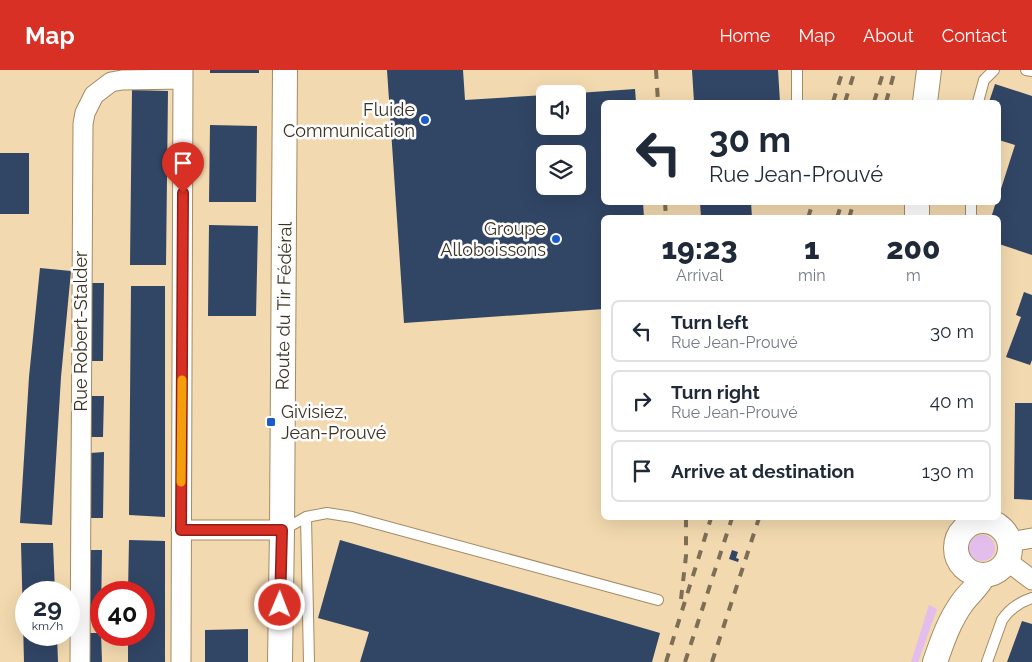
<!DOCTYPE html>
<html lang="en">
<head>
<meta charset="utf-8">
<style>
  body { margin:0; font-family:Raleway,sans-serif; background:#f2f2f3; color:#1f2937; height:100vh; display:flex; flex-direction:column; font-size:19px; white-space:nowrap }
  * { box-sizing:border-box; margin:0 }
  p { font-size:16px; color:#747a83 }
  .icon { flex:none; width:28px; height:28px; fill:none; stroke:currentColor; stroke-width:2; stroke-linecap:round; stroke-linejoin:round }
  .map { position:relative; flex:1; overflow:hidden }
  .sheet { position:absolute; left:601px; top:145px; width:400px; height:305px; display:flex; flex-direction:column; background:#fff; border-radius:8px; box-shadow:0 5px 20px #0002 }
  .sheet>* { flex:none }
  .hud { position:absolute; left:601px; top:30px; width:400px; height:105px; border-radius:8px; box-shadow:0 5px 20px #0002; background:#fff; color:#1f2937; overflow:hidden }
  .tools { position:absolute; left:536px; top:15px; display:grid; gap:10px }
  .tools a { display:grid; place-items:center; width:50px; height:50px; border-radius:8px; background:#fff; box-shadow:0 5px 20px #0002; font-size:25px }
  .speed { position:absolute; left:15px; top:511px; display:flex; gap:10px; font-size:25px; font-weight:700; text-align:center }
  .speed>* { display:grid; place-content:center; width:65px; height:65px; border-radius:50%; background:#fff; box-shadow:0 5px 20px #0002; line-height:1 }
  .speed small { font-size:12px; font-weight:400 }
  .speed .limit { border:8px solid #d22; background:#fff; color:#111 }
  .pin { position:absolute; display:grid; place-items:center; width:42px; height:42px; color:#fff; margin:-51px -21px; border-radius:50% 50% 50% 0; rotate:-45deg; box-shadow:0 0 5px #0007 }
  .pin .icon { rotate:45deg }
  .me { position:absolute; width:55px; margin:-28px; rotate:1deg; stroke-linejoin:round; filter:drop-shadow(0 0 4px #0008) }
  .turn { display:flex; align-items:center; gap:18px; height:105px; padding:0 25px; font-size:22px }
  .turn .icon { width:65px; height:65px; stroke-width:2.5 }
  .turn b { display:block; font-size:35px; line-height:42px }
  .eta { display:flex; justify-content:space-evenly; align-items:center; height:85px; text-align:center }
  .eta b { font-size:30px; font-weight:800; line-height:35px }
  ul { padding:0; list-style:none }
  li { display:flex; align-items:center; gap:15px; height:62px; margin:0 10px 8px; padding:0 15px; border:2px solid #e0e1e3; border-radius:8px }
  li div { flex:1 }
  li b { display:block; font-size:19px }
  li em { font-style:normal }
  header { display:flex; align-items:center; gap:30px; box-sizing:border-box; height:70px; padding:0 25px; background:#d93025; color:#fff }
  header strong { font-size:24px }
  nav { display:flex; gap:28px; margin-inline-start:auto; font-size:18px }
  .map>svg:first-child { display:block }
  .green { fill:#e3beec }
  .building { fill:#314565; fill-rule:evenodd }
  .lines { fill:none; stroke-linecap:round; stroke-linejoin:round }
  .service-casing { stroke:#a38b64; stroke-width:12 }
  .minor-casing { stroke:#a38b64; stroke-width:21 }
  .tertiary-casing { stroke:#a38b64; stroke-width:26 }
  .service { stroke:#fff; stroke-width:10 }
  .minor { stroke:#fff; stroke-width:19 }
  .tertiary { stroke:#fff; stroke-width:24 }
  .rail { stroke:#7e6e55; stroke-width:4; stroke-dasharray:9 9; stroke-linecap:butt }
  .route-casing { stroke:#8d1f18; stroke-width:12 }
  .route { stroke:#d93025; stroke-width:9 }
  .slow { stroke:#f59e0b; stroke-width:9 }
  .poi-dot { fill:#1b5dc8; stroke:#fdfdfd; stroke-width:2 }
  .labels { text-anchor:middle; stroke-width:5; stroke-linejoin:round; paint-order:stroke }
  .poi-label { font-size:18px; fill:#3b3121; stroke:#fdfdfd; text-anchor:end }
  .street-label { font-size:18px; fill:#3b3121; stroke:#fdfdfd }
</style>
</head>
<body>
<header>
<strong>Map</strong>
<nav><a>Home</a><a>Map</a><a>About</a><a>Contact</a></nav>
</header>
<div class="map">
<svg width="1032" height="592" viewBox="0 0 1032 592">
  <rect width="100%" height="100%" fill="#f2d9af"/>
  <path class="green" d="M969 478a13 13 0 1 1 26 0a13 13 0 1 1-26 0Z
    M 929,535 L 937,539 L 918,592 L 911,592 Z"/>
  <path class="building" d="M 210,0 L 259,0 L 259,3 L 210,3 Z
    M 387,0 L 463,0 L 465,30 L 545,25 L 545,56 L 578,56 L 578,23 L 635,19 L 636,32 L 604,32 L 604,132 L 643,132 L 644,148 L 604,148 L 604,239 L 404,253 ZM 545,84 L 578,84 L 578,116 L 545,116 Z
    M 692,0 L 778,0 L 780,32 L 694,32 Z
    M 995,14 L 1032,26 L 1032,185 L 999,174 L 999,148 L 991,148 L 996,132 L 999,132 L 999,125 L 1015,75 L 999,70 L 999,32 L 989,32 Z
    M 132,20 L 168,21 L 166,195 L 130,195 Z
    M 210,55 L 257,56 L 256,132 L 209,132 Z
    M 0,83 L 29,83 L 29,144 L 0,144 Z
    M 700,132 L 751,132 L 752,148 L 701,148 Z
    M 209,155 L 258,156 L 256,246 L 208,246 Z
    M 40,198 L 71,201 L 61,307 L 52,455 L 20,453 L 29,307 Z
    M 90,213 L 104,213 L 103,291 L 90,291 Z
    M 131,216 L 165,216 L 165,447 L 129,445 Z
    M 1024,222 L 1032,225 L 1032,290 L 1030,295 L 1006,287 L 1021,247 L 1016,245 Z
    M 90,326 L 104,326 L 103,367 L 89,367 Z
    M 1015,333 L 1032,333 L 1032,430 L 1014,429 Z
    M 104,382 L 103,448 L 89,448 L 90,383 Z
    M 129,470 L 165,471 L 165,592 L 128,592 L 128,565 L 144,565 L 144,522 L 128,522 Z
    M 340,470 L 660,563 L 652,592 L 360,592 L 369,562 L 318,548 Z
    M 21,473 L 53,473 L 55,522 L 26,522 L 26,565 L 57,565 L 58,592 L 24,592 Z
    M 88,480 L 102,480 L 101,545 L 87,545 Z
    M 732,480 L 738,482 L 736,488 L 739,489 L 738,492 L 729,489 Z
    M 1022,551 L 1032,554 L 1032,592 L 1007,592 Z
    M 248,559 L 248,592 L 205,592 L 205,560 Z
    M 88,563 L 101,563 L 102,592 L 88,592 Z"/>
  <g class="lines">
    <defs>
      <path id="service" d="M 797,0 L 797,32
        M 1026,0 L 1032,1
        M 978,32 L 984,10 L 994,0
        M 971,132 L 971,144
        M 306,447 L 309,592
        M 283,460 L 306,447 L 327,443 L 352,447 L 658,530
        M 987,592 L 1002,550 C 1009,539 1020,532 1032,528"/>
      <path id="minor" d="M 181,460 L 282,460
        M 1009,472 L 1032,468
        M 1006,492 L 1015,497 L 1032,510
        M 80,592 L 83,54 L 85,43 L 94,25 L 111,12 L 122,10 L 183,9
        M 181,592 L 183,0"/>
      <path id="tertiary" d="M 925,32 L 929,0
        M 917,132 L 917,148
        M956 478a27 27 0 1 1 54 0a27 27 0 1 1-54 0Z
        M 280,592 L 282,460 L 285,0
        M 935,592 C 942,572 949,551 962,533 C 969,523 978,517 984,505"/>
    </defs>
    <use href="#service" class="service-casing"/>
    <use href="#minor" class="minor-casing"/>
    <use href="#tertiary" class="tertiary-casing"/>
    <use href="#service" class="service"/>
    <use href="#minor" class="minor"/>
    <use href="#tertiary" class="tertiary"/>
    <path class="rail" d="M 656,0 L 658,32
      M 833,32 L 843,0
      M 845,32 L 855,0
      M 874,32 L 884,0
      M 886,32 L 895,0
      M 665,132 L 666,148
      M 808,148 L 813,132
      M 837,148 L 842,132
      M 849,148 L 854,132
      M 681,529 L 686,486 L 686,448
      M 666,592 L 711,448
      M 685,592 L 732,448
      M 712,592 L 759,448"/>
  </g>
  <g class="lines">
    <defs>
      <path id="route" d="M 183,123 L 181,460 L 282,460 L 280,535"/>
    </defs>
    <use href="#route" class="route-casing"/>
    <use href="#route" class="route"/>
    <path class="slow" d="M 181,412 L 182,310"/>
  </g>
  <g class="poi-dot">
    <circle cx="425" cy="50" r="5"/>
    <circle cx="556" cy="169" r="5"/>
    <rect x="266" y="347" width="10" height="10" rx="2.5"/>
  </g>
  <g class="labels">
    <g class="poi-label">
      <text x="415" y="46">Fluide<tspan x="415" dy="21">Communication</tspan></text>
      <text x="546" y="165">Groupe<tspan x="546" dy="21">Alloboissons</tspan></text>
      <text x="281" y="348" text-anchor="start">Givisiez,<tspan x="281" dy="21">Jean-Prouvé</tspan></text>
    </g>
    <g class="street-label">
      <text transform="translate(284 236) rotate(-89)" y="6">Route du Tir Fédéral</text>
      <text transform="translate(81 261) rotate(-90)" y="6">Rue Robert-Stalder</text>
    </g>
  </g>
</svg>
<div class="tools">
<a><svg class="icon" aria-label="sound" viewBox="0 0 24 24"><path d="M4 9h4l5-4v14l-5-4H4zM17 9q2 3 0 6"/></svg></a>
<a><svg class="icon" aria-label="layers" viewBox="0 0 24 24"><path d="M12 4l9 5-9 5-9-5zM3 14l9 5 9-5"/></svg></a>
</div>
<div class="speed"><div>29<small>km/h</small></div><div class="limit">40</div></div>
<div class="pin" style="left:183px;top:123px;background:#d93025"><svg class="icon" aria-label="arrive" viewBox="0 0 24 24"><path d="M6 21V4h12l-3 4 3 4H6"/></svg></div>
<svg class="me" style="left:280px;top:535px" viewBox="-20 -20 40 40"><circle r="17" fill="#d93025" stroke="#fff" stroke-width="3"/><path d="M0-11L8 9 0 5-8 9z" fill="#fff"/></svg>
<div class="hud">
<div class="turn"><svg class="icon" aria-label="left" viewBox="0 0 24 24"><path d="M17 20v-9H6M10 6l-5 5 5 5"/></svg><div><b>30 m</b>Rue Jean-Prouvé</div></div>
</div>
<section class="sheet">
<div class="eta">
<div><b>19:23</b><p>Arrival</p></div>
<div><b>1</b><p>min</p></div>
<div><b>200</b><p>m</p></div>
</div>
<ul>
<li><svg class="icon" aria-label="left" viewBox="0 0 24 24"><path d="M17 20v-9H6M10 6l-5 5 5 5"/></svg><div><b>Turn left</b><p>Rue Jean-Prouvé</p></div><em>30 m</em></li>
<li><svg class="icon" aria-label="right" viewBox="0 0 24 24"><path d="M7 20v-9h11M14 6l5 5-5 5"/></svg><div><b>Turn right</b><p>Rue Jean-Prouvé</p></div><em>40 m</em></li>
<li><svg class="icon" aria-label="arrive" viewBox="0 0 24 24"><path d="M6 21V4h12l-3 4 3 4H6"/></svg><div><b>Arrive at destination</b></div><em>130 m</em></li>
</ul>
</section>
</div>
</body>
</html>
